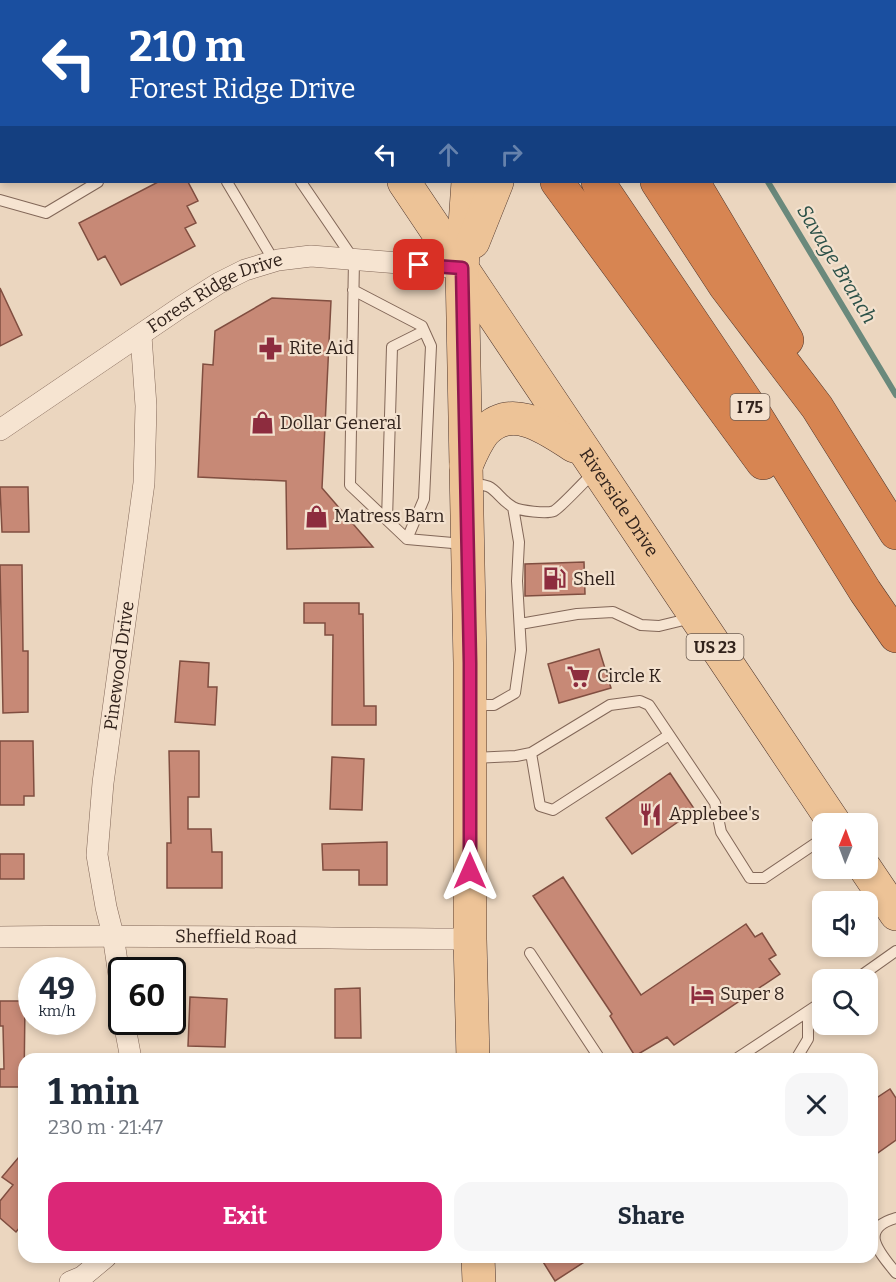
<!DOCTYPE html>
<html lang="en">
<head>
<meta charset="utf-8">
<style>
  body { margin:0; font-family:Bitter,serif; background:#f6f6f7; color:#1f2937; height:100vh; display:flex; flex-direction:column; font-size:22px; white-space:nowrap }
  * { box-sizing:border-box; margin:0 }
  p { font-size:20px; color:#747a83 }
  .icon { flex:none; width:33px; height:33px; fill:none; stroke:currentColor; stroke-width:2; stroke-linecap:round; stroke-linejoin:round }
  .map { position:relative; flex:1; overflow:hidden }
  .drawer { position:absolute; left:18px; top:1053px; width:860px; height:210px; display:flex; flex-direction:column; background:#fff; border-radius:18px; box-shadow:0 3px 9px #0003 }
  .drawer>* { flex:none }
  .guide { position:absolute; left:0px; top:0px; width:897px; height:183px; box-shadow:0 3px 9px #0003; background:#1a4fa0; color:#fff; overflow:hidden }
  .needle { width:39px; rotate:1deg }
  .buttons { position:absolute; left:812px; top:813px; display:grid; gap:12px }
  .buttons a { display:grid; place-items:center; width:66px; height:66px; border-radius:12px; background:#fff; box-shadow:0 3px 9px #0003; font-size:30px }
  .speed { position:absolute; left:18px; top:957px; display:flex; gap:12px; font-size:30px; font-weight:700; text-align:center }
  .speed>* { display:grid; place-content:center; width:78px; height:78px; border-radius:50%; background:#fff; box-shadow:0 3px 9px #0003; line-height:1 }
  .speed small { font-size:15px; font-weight:400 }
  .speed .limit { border:3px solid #111; border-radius:9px; background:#fff; color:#111 }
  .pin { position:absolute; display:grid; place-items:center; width:51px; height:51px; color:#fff; margin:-26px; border-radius:12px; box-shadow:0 3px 9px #0006 }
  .me { position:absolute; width:66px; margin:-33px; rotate:0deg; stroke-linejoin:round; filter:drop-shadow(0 0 4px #0008) }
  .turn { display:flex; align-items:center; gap:21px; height:126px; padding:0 30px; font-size:27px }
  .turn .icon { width:78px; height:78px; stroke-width:2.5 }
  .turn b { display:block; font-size:42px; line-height:51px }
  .lanes { display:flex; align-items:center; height:57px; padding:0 30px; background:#0003; justify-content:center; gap:30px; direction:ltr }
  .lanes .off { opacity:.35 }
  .round { display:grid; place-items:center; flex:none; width:63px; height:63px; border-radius:18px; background:#f6f6f7 }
  .summary { display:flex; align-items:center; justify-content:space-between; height:102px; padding:0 30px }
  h1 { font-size:36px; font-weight:700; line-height:45px }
  .action { display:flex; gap:12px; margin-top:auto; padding:12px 30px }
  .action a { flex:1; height:69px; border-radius:18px; background:#db2777; color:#fff; font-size:24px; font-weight:700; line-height:69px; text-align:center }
  .action a+a { background:#f6f6f7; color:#1f2937 }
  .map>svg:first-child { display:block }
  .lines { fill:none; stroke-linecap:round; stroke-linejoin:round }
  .stream { stroke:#6a897c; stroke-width:6 }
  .building { fill:#c78976; stroke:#804e40; stroke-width:1.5 }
  .lane-casing { stroke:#826758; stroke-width:12 }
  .street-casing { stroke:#826758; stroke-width:22 }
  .primary-casing { stroke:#50372d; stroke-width:34 }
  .highway-casing { stroke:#50372d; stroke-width:34 }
  .lane { stroke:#f6e4d1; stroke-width:10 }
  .street { stroke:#f6e4d1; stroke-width:21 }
  .primary { stroke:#edc397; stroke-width:33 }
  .highway { stroke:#d78552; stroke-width:33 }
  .route-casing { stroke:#8e194d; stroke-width:15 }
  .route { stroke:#db2777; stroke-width:10 }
  .labels { text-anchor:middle; stroke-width:4.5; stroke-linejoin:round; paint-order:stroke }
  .shield { fill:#f3e1ce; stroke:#6c5c51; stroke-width:1.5 }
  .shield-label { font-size:16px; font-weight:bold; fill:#32231c }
  .street-label { font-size:18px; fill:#32231c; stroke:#f3e1ce }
  .poi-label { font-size:18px; fill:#32231c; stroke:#f3e1ce; text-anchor:start }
  .water-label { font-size:20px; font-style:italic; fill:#2c5148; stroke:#f3e1ce }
</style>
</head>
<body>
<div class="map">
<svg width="896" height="1282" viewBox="0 0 896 1282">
  <rect width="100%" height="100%" fill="#ebd6bf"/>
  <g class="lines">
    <path class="stream" d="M 768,182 L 896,395"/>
  </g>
  <path class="building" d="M 158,182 L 188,182 L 198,201 L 187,206 L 196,223 L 185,228 L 195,246 L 121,285 L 105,256 L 98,260 L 79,223 Z
    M 0,288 L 22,335 L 0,346 Z
    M 272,298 L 331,301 L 322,488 L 373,547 L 287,549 L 286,481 L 198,477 L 203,364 L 213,365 L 215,331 Z
    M 0,487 L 28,487 L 29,532 L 2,532 Z
    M 584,562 L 585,594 L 525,596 L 525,564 Z
    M 0,565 L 22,565 L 23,651 L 28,651 L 28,712 L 3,713 Z
    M 304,603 L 359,603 L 359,614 L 363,614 L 364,706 L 376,706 L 376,725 L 332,725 L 333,635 L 325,635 L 325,623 L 304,623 Z
    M 599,649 L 611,688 L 559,703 L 548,664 Z
    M 180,661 L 209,663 L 208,687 L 217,687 L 215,725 L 175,722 Z
    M 0,741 L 33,741 L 34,796 L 24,796 L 24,805 L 0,805 Z
    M 169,751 L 199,751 L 199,797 L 188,797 L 188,829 L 211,829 L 212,852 L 222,852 L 222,888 L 167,888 L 167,843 L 171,843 Z
    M 332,757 L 364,759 L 362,810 L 330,809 Z
    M 670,773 L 695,810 L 632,854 L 606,818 Z
    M 387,842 L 387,885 L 359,885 L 359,870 L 323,870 L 322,844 Z
    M 0,854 L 24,854 L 24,879 L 0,879 Z
    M 563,877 L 641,995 L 746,924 L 755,937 L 762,933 L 776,955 L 769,959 L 780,974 L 674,1045 L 667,1037 L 635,1056 L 610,1016 L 612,1014 L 533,896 Z
    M 360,988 L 361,1038 L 335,1038 L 335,989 Z
    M 190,997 L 227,999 L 225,1047 L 188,1046 Z
    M 0,1001 L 25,1001 L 24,1087 L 0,1087 L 0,1069 L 4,1069 L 3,1026 L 0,1026 Z
    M 890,1089 L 896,1098 L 896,1140 L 872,1157 L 872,1101 Z
    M 24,1151 L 24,1222 L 16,1232 L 0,1218 L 0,1201 L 13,1185 L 2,1177 Z
    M 540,1257 L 592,1257 L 555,1281 Z"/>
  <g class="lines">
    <defs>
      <path id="lane" d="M 49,0 L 50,2
        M 193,2 L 196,0
        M 0,21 L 2,24
        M 0,53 L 2,53
        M 0,102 L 2,102
        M 227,182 L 274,261
        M 301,182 L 354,260 L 350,485 L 407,539 L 464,544
        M 0,200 L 46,213 L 98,182
        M 353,290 L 422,326 L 431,346 L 424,499 L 407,539
        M 470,485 C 496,481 495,497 513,507 C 520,511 547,514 554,511 C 561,507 587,479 594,472
        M 387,520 L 392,347 L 424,331
        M 520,624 L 577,614 L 613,612 L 641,625 L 659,626 L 692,618
        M 475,705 L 494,705 L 515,693 L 521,650 L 517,581 L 519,542 L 513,507
        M 531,753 L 540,806 L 553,810 L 669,735
        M 473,758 L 516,756 L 531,753 L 610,705 L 640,701 L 649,705 L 715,803 L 721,832 L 750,878 L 764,878 L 822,839
        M 530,953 L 600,1059
        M 855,980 L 896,951
        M 736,1059 L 822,1002
        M 796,1059 L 808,1039 L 808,1012
        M 896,1218 C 857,1229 880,1253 896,1273"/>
      <g id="street">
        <path d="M 672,0 L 675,2"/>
        <path id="s1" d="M 0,430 L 181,307 L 219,283 L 245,270 L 278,260 L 311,256 L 462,268"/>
        <path id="s2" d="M 0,937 C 157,934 313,939 470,939"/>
        <path id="s3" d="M 122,995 L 113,935 L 106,907 L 97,855 L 103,783 L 144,483 L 146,406 L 141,336"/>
        <path d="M 124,1022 L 131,1059"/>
        <path d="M 70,1282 L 82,1277 L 106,1257"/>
      </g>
      <g id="primary">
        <path d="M 282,0 L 283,2"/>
        <path id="s4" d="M 404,182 L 835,824"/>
        <path d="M 468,182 L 462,268 L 470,663 L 470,939 L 473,1059"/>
        <path d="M 473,242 L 497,182"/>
        <path d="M 466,466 C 471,454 476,442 484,432 C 512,402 548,429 574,446"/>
        <path d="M 865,868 L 896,914"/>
        <path d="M 478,1257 L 479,1282"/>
      </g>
      <path id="highway" d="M 425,0 L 426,2
        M 473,0 L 474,2
        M 535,0 L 536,2
        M 581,0 L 582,2
        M 557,182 L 763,463
        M 598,182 L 756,416 L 865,591 L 896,636
        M 657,182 L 725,286 L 817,407 L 896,533
        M 693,182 L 787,340"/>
    </defs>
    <use href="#lane" class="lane-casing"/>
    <use href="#street" class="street-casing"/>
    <use href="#primary" class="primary-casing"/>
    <use href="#highway" class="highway-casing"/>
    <use href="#lane" class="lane"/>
    <use href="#street" class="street"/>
    <use href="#primary" class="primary"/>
    <use href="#highway" class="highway"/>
  </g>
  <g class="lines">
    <defs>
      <path id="route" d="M 419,265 L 462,268 L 470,663 L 470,871"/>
    </defs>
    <use href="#route" class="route-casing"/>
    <use href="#route" class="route"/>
  </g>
  <defs>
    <symbol id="pharmacy-bare" viewBox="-9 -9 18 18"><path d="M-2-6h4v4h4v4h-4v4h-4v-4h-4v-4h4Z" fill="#8d2c3e" stroke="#f3e1ce" stroke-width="2.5" paint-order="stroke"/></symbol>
    <symbol id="shop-bare" viewBox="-9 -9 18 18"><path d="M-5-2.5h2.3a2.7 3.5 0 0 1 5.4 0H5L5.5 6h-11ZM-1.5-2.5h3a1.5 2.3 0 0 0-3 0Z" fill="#8d2c3e" stroke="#f3e1ce" stroke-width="2.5" paint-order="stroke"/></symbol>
    <symbol id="fuel-bare" viewBox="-9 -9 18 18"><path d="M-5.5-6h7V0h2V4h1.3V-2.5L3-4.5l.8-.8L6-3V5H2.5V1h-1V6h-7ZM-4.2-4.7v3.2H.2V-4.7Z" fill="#8d2c3e" stroke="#f3e1ce" stroke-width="2.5" paint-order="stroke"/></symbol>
    <symbol id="supermarket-bare" viewBox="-9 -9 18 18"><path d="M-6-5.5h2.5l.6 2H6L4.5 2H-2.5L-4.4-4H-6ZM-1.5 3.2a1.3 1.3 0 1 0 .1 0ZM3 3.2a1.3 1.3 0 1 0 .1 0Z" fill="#8d2c3e" stroke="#f3e1ce" stroke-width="2.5" paint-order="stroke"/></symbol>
    <symbol id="restaurant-bare" viewBox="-9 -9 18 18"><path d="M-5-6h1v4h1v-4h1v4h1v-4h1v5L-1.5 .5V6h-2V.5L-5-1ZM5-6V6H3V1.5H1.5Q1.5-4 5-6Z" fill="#8d2c3e" stroke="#f3e1ce" stroke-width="2.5" paint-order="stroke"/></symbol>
    <symbol id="hotel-bare" viewBox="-9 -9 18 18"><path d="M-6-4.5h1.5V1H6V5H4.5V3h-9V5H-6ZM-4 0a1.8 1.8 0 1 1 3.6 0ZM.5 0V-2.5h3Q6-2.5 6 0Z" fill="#8d2c3e" stroke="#f3e1ce" stroke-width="2.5" paint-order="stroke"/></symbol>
  </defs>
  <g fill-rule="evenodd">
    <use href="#pharmacy-bare" x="254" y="332" width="33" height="33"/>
    <use href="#shop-bare" x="246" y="406" width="33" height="33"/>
    <use href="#shop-bare" x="300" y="500" width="33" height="33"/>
    <use href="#fuel-bare" x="538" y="562" width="33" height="33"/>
    <use href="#supermarket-bare" x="562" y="660" width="33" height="33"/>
    <use href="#restaurant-bare" x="634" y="798" width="33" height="33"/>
    <use href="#hotel-bare" x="686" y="978" width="33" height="33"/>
  </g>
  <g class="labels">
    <g class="shield">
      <rect x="730.5" y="394" width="39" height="26" rx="4.5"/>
      <rect x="686.5" y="634" width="57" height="26" rx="4.5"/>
    </g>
    <g class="shield-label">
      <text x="750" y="413">I 75</text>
      <text x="715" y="653">US 23</text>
    </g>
    <g class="street-label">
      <text dy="6" stroke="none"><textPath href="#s1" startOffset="256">Forest Ridge Drive</textPath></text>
      <text dy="6" stroke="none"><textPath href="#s4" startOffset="386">Riverside Drive</textPath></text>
      <text dy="6" stroke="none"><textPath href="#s3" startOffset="333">Pinewood Drive</textPath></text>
      <text dy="6" stroke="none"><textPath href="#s2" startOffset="236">Sheffield Road</textPath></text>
    </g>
    <g class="poi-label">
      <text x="289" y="354">Rite Aid</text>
      <text x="280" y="429">Dollar General</text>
      <text x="334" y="522">Matress Barn</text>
      <text x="573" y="585">Shell</text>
      <text x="597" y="682">Circle K</text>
      <text x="669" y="820">Applebee's</text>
      <text x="720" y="1000">Super 8</text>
    </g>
    <g class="water-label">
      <text transform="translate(837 264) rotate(59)" y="7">Savage Branch</text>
    </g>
  </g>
</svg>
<div class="buttons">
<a><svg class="needle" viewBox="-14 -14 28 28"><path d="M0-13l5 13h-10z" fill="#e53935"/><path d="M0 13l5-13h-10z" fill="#747a83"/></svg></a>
<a><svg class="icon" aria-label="sound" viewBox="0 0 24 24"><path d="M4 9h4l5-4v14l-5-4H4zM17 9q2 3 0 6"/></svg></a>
<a><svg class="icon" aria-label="search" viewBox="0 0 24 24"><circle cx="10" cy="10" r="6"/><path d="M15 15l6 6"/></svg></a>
</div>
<div class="speed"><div>49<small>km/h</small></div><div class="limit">60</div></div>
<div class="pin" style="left:419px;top:265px;background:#d93025"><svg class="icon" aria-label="arrive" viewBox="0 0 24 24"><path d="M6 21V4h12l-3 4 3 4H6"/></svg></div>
<svg class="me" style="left:470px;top:871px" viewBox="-20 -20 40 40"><path d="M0-17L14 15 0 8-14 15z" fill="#db2777" stroke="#fff" stroke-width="4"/></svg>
<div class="guide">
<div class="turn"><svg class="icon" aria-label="left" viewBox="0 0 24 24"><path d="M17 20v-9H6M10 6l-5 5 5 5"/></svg><div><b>210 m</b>Forest Ridge Drive</div></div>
<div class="lanes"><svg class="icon" aria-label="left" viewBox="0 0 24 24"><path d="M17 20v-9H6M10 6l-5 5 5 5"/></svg><svg class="icon off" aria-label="ahead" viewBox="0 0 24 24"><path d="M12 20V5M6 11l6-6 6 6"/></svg><svg class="icon off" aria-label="right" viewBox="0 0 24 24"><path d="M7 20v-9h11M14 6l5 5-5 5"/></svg></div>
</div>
<section class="drawer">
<div class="summary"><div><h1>1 min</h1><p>230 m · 21:47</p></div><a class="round"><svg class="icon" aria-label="close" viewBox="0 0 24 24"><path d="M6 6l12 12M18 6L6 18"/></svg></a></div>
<div class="action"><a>Exit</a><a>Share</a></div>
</section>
</div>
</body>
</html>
